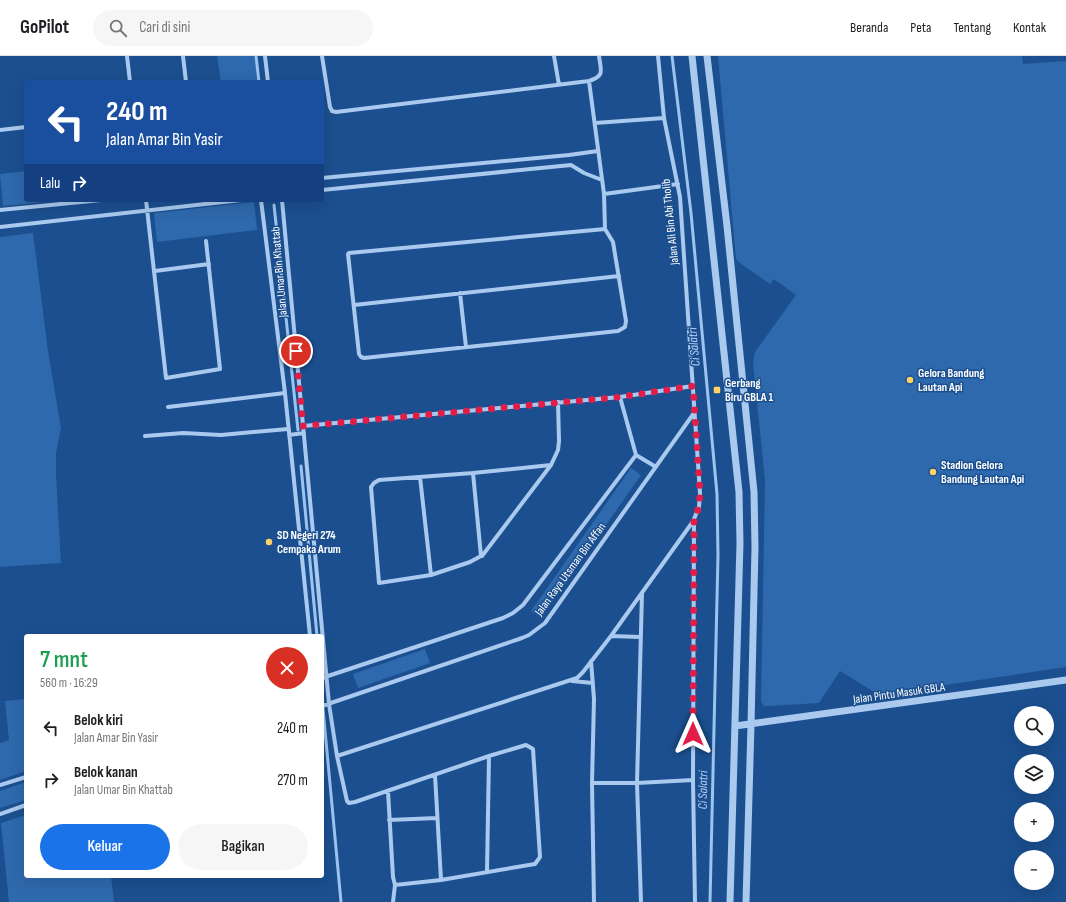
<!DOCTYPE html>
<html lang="id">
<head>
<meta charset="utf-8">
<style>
  body { margin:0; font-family:"Sofia Sans Condensed",sans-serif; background:#f6f6f6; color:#202124; height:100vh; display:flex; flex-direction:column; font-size:15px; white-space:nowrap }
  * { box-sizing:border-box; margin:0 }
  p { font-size:13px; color:#757577 }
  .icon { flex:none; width:22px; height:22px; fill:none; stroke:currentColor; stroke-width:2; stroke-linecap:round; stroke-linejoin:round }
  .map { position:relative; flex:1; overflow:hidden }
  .panel { position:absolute; left:24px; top:578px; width:300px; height:244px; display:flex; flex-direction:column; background:#fff; border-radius:4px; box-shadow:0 4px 16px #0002 }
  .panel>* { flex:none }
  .banner { position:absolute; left:24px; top:24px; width:300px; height:122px; border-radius:4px; box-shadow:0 4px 16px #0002; background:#1a4fa0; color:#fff; overflow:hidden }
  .controls { position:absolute; left:1014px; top:650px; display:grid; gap:8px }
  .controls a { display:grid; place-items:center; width:40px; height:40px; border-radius:50%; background:#fff; box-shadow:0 4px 16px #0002; font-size:20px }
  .pin { position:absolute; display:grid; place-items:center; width:34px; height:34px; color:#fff; margin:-17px; border:2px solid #fff; border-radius:50%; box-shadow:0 1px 4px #0007 }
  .me { position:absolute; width:44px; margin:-22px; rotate:0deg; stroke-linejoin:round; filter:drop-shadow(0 0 3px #0008) }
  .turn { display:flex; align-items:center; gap:14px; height:84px; padding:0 16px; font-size:18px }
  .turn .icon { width:52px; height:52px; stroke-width:2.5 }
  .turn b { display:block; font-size:28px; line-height:34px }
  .then { display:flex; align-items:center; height:38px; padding:0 16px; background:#0003; gap:8px; font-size:15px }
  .round { display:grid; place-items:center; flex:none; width:42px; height:42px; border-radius:21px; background:#f6f6f6 }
  .head { display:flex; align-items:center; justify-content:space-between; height:68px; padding:0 16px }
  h1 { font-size:24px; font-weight:600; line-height:30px; color:#1e9e55 }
  .primary-button { display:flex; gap:8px; margin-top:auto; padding:8px 16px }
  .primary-button a { flex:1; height:46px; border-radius:24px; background:#1a73e8; color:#fff; font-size:16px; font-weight:600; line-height:46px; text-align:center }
  .primary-button a+a { background:#f6f6f6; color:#202124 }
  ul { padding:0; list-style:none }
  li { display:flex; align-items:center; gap:12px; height:52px; padding:0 16px }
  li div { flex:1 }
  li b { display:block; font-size:15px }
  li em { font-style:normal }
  header { display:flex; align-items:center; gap:24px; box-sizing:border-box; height:56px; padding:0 20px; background:#fff; border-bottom:1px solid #e0e0e0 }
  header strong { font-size:19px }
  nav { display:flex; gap:22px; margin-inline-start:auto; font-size:14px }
  .search { width:280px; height:36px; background:#f6f6f6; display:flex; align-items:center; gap:10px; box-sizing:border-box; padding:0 14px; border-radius:22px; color:#757577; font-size:15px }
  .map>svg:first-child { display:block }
  .green { fill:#2e69ad }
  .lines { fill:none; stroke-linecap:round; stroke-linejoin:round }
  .stream { stroke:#9cc4f0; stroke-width:3 }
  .minor { stroke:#a9c9ee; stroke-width:4 }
  .tertiary { stroke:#a9c9ee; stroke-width:7 }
  .route { stroke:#e11d48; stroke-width:7; stroke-dasharray:0 12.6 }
  .poi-dot { fill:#ffd166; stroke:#1b4f8f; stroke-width:1.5 }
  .labels { text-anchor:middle; stroke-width:3; stroke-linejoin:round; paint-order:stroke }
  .street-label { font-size:12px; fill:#fff; stroke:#1b4f8f }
  .poi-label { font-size:12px; font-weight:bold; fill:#fff; stroke:#1b4f8f; text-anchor:start }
  .water-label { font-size:13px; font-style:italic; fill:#b5d3f5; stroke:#1b4f8f }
</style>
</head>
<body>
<header>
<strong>GoPilot</strong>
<div class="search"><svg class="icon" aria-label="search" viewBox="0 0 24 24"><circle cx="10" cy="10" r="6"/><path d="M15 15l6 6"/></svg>Cari di sini</div>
<nav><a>Beranda</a><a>Peta</a><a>Tentang</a><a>Kontak</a></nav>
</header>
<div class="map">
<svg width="1066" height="846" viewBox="0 0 1066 846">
  <rect width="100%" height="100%" fill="#1b4f8f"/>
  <path class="green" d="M 217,0 L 257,0 L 260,26 L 221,26 Z
    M 718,0 L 1022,0 L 1023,8 L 1066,5 L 1066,611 L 879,639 L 840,615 L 819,647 L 769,650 L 764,650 L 761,646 L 765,425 L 753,307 L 755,296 L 796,239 L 774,223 L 770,228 L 741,208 L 736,203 Z
    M 26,115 L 26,144 L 63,144 L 3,150 L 0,118 Z
    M 254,146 L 257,174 L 157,186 L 154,157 Z
    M 33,177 L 48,295 L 61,372 L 56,397 L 56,419 L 61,507 L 0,511 L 0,181 Z
    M 631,412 L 641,419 L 541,562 L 531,555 Z
    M 425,593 L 430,607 L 358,632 L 353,618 Z
    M 26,643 L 26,715 L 0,724 L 0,687 L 9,684 L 5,645 Z
    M 26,726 L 26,744 L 0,752 L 0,735 Z
    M 26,759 L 26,820 L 111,820 L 114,846 L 9,846 L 1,767 Z"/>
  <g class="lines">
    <path class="stream" d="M 256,0 L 259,26
      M 672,0 L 691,157 L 717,438 L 718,499 L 710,846
      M 274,149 L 298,374
      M 301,410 L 317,580
      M 322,642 L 341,846"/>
    <path class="minor" d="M 127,0 L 130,26
      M 183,0 L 186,26
      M 265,0 L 268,26
      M 322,0 L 330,51 L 332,55 L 336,56 L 589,25 C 605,20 601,15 599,0
      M 554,0 L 559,29
      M 658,0 L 664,62 L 680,141 L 700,437 L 699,451 L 694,463 L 693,724
      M 589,25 L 604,138 L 605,173 L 613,186 L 626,265 L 625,271 L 618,275 L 364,302 L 361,301 L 359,298 L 348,198 L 349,197 L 605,173
      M 595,67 L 664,62
      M 0,74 L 26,71
      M 322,122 L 569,99 L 598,95
      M 322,134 L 571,109 L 584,117 L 602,124
      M 604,138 L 678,128
      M 146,144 L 166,322 L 220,313 L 206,185
      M 261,144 L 285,337 L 310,580
      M 282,144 L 329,648 L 337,700 L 347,745 L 349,747 L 355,746 L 489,700 L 526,689 L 533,693 L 540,801 L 535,808 L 441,824 L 395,829
      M 0,154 L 101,144
      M 0,171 L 241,144
      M 155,215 L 209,208
      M 460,237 L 466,291
      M 354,249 L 619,220
      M 620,341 L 636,399 L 656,411
      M 168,351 L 285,337
      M 303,370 L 620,341 L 693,330
      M 289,379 L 304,377
      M 145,380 L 183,377 L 221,379 L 288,373
      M 420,421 L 431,519 L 470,506 L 481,500 L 473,417 L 551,409 L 558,394 L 559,385 L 558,346
      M 482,500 L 551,409
      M 431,519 L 379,527 L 371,431 L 374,427 L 379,424 L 473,417
      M 611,580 L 640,581
      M 591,605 L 594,643 L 592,727 L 594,846
      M 322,622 L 503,562 L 513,557 L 523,549 L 636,399
      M 572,625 L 593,627
      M 322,650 L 522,582 L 529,579 L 545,567 L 694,357
      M 337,700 L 577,622 L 583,616 L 611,580 L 694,464
      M 435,719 L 441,824
      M 592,727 L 637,727 L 693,724 L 695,846
      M 0,729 L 26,721
      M 388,735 L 393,821 L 395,829 L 393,846
      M 0,758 L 26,749
      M 389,764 L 437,762
      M 487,816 L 489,700
      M 641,846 L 637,727 L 642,537"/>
    <path class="tertiary" d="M 692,0 L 739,436 L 740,487 L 730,846
      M 707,0 L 727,170 L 754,436 L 755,491 L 751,669 L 746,846
      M 735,670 L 1066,624"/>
  </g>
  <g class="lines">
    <path class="route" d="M 296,295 L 303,370 L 620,341 L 693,330 L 700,437 L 699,451 L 694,463 L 693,678"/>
  </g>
  <g class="poi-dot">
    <circle cx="910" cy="324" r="4"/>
    <rect x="713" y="330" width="8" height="8" rx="2"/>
    <circle cx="933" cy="416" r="4"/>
    <circle cx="269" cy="486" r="4"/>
  </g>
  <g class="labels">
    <g class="street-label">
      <text transform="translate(670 166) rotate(-96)" y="4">Jalan Ali Bin Abi Tholib</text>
      <text transform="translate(279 216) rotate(-95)" y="4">Jalan Umar Bin Khattab</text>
      <text transform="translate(570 513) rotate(-54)" y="4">Jalan Raya Utsman Bin Affan</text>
      <text transform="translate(899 637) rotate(-8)" y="4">Jalan Pintu Masuk GBLA</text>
    </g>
    <g class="poi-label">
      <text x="918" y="321">Gelora Bandung<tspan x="918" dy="14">Lautan Api</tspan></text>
      <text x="725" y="331">Gerbang<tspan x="725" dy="14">Biru GBLA 1</tspan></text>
      <text x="941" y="413">Stadion Gelora<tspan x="941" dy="14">Bandung Lautan Api</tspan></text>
      <text x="277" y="483">SD Negeri 274<tspan x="277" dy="14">Cempaka Arum</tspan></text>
    </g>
    <g class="water-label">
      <text transform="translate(693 291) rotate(-95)" y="5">Ci Salatri</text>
      <text transform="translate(702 734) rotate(-89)" y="5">Ci Salatri</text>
    </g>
  </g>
</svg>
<div class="controls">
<a><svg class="icon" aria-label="search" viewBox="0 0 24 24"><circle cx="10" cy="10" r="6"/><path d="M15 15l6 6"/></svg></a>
<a><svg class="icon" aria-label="layers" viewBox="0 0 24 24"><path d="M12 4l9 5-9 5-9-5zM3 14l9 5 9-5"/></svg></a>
<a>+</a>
<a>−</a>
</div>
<div class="pin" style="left:296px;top:295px;background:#d93025"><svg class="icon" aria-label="arrive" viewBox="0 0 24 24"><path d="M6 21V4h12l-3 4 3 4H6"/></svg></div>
<svg class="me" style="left:693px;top:678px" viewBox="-20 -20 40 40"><path d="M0-17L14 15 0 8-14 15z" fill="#e11d48" stroke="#fff" stroke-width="4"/></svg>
<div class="banner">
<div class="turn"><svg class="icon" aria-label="left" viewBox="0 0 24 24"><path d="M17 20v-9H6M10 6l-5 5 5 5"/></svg><div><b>240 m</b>Jalan Amar Bin Yasir</div></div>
<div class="then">Lalu<svg class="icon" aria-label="right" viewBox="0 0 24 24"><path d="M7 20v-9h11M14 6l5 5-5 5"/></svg></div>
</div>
<section class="panel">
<div class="head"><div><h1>7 mnt</h1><p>560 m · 16:29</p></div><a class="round" style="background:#d93025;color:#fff"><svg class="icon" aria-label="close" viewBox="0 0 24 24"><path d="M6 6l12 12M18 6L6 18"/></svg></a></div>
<ul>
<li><svg class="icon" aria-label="left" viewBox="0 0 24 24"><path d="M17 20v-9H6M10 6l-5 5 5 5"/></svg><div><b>Belok kiri</b><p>Jalan Amar Bin Yasir</p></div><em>240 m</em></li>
<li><svg class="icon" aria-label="right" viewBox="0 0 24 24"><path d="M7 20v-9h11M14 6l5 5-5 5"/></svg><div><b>Belok kanan</b><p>Jalan Umar Bin Khattab</p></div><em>270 m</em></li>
</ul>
<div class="primary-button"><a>Keluar</a><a>Bagikan</a></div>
</section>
</div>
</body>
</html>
